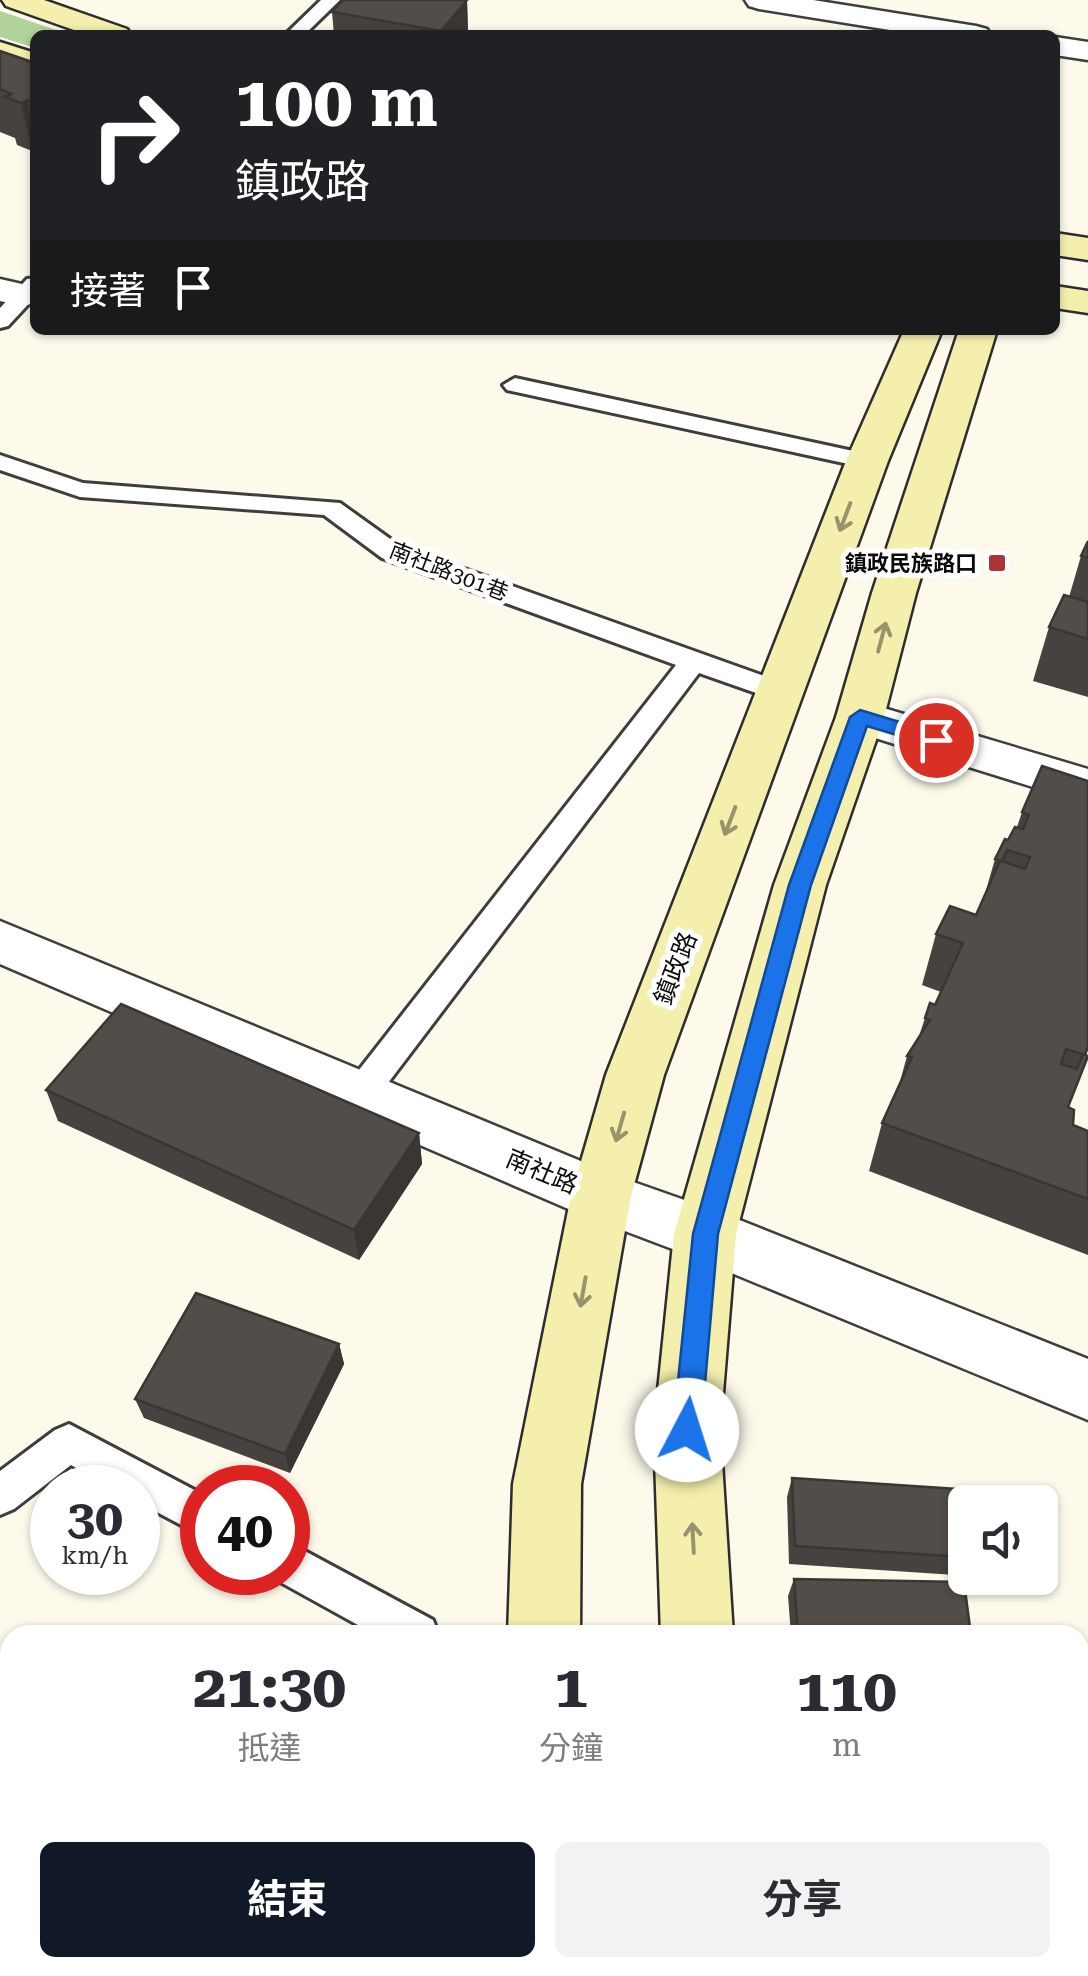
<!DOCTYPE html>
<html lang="zh-TW">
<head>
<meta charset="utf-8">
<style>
  body { margin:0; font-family:"Roboto Serif","Noto Sans TC",serif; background:#f2f2f3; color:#2b2b33; height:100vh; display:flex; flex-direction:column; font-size:38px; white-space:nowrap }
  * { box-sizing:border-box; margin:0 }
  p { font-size:32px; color:#7c7c81 }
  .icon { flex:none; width:55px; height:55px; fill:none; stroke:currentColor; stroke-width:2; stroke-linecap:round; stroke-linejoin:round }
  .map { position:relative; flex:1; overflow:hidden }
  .drawer { position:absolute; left:0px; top:1625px; width:1090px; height:352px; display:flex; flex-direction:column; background:#fff; border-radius:30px 30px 0 0; box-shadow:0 2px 8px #0004 }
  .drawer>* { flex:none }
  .hud { position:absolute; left:30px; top:30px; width:1030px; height:305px; border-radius:15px; box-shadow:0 2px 8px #0004; background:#202124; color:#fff; overflow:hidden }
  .buttons { position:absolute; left:948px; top:1485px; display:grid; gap:20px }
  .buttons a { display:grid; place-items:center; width:110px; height:110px; border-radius:15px; background:#fff; box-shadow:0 2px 8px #0004; font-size:50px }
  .speed { position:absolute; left:30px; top:1465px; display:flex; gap:20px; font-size:50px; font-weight:700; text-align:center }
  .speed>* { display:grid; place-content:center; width:130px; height:130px; border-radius:50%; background:#fff; box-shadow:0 2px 8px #0004; line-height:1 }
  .speed small { font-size:25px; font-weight:400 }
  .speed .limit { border:15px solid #d22; background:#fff; color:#111 }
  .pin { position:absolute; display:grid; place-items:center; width:85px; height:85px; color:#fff; margin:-42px; border:5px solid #fff; border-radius:50%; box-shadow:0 2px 10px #0007 }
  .me { position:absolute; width:110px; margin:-55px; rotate:5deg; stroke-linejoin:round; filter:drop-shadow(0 0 8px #0008) }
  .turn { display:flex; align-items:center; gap:35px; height:210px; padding:0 40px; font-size:45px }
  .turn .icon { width:130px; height:130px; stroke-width:2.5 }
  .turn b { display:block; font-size:70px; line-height:85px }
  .then { display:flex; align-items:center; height:95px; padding:0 40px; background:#0003; gap:20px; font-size:38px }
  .eta { display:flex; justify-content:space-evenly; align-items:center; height:170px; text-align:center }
  .eta b { font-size:60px; font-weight:700; line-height:70px }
  .action { display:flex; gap:20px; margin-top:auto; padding:20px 40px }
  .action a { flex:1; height:115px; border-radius:15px; background:#111827; color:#fff; font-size:40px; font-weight:700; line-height:115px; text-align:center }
  .action a+a { background:#f2f2f3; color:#2b2b33 }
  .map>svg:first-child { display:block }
  .forest { fill:#b2d29b }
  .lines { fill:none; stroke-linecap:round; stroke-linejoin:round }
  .lane-casing { stroke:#3e3e3e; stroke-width:6 }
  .street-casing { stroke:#3e3e3e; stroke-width:5 }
  .secondary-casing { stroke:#2d2d2d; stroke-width:5 }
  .lane { fill:#fff; fill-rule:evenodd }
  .street { fill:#fff; fill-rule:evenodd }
  .secondary { fill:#f5efae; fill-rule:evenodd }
  .wall { fill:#47423f }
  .shaded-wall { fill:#3a3633 }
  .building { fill:#534d49; stroke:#3a3633; stroke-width:2.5; fill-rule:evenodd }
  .oneway { stroke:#97946d }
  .route { fill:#1a73e8; stroke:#114b97; stroke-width:2.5 }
  .poi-dot { fill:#ab3437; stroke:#fff; stroke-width:4 }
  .labels { text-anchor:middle; stroke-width:10; stroke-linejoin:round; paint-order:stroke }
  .far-poi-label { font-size:22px; font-weight:bold; fill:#0b0b0b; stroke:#fff; text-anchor:end }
  .far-street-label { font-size:22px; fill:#0b0b0b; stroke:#fff }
  .street-label { font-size:25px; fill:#0b0b0b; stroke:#fff }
</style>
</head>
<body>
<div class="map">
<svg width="1088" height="1976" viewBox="0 0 1088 1976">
  <rect width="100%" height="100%" fill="#fdfaec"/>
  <path class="forest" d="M 0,11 L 71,35 L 35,35 L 35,48 L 0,37 Z"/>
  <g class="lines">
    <defs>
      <path id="lane" d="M 321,0 L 340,0 L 304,35 L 285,35 Z
        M 35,278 L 35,297 L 8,326 L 0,328 L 0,308 L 27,279 Z
        M 515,378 L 867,454 L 879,461 L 867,468 L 507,390 L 503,385 Z
        M 0,455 L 83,483 L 340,503 L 400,546 L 789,685 L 793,692 L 789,699 L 779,701 L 699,673 L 372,1104 L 360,1108 L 348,1104 L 343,1094 L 348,1084 L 676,665 L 382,558 L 324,515 L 80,497 L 0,470 Z
        M 69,1424 L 202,1494 L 202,1536 L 138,1502 L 138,1488 L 111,1488 L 71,1465 L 14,1509 L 0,1515 L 0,1471 L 55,1430 Z
        M 288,1542 L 433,1620 L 439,1635 L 376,1635 L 273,1578 L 271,1572 L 288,1572 Z"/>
      <path id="street" d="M 745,0 L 813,0 L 976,26 L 987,29 L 991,35 L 921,35 L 759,9 L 749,6 Z
        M 1055,37 L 1088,42 L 1088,60 L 1055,55 Z
        M 0,279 L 35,287 L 35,303 L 22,306 L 0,301 Z
        M 860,701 L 1088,769 L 1088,804 L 843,728 L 836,717 L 843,706 Z
        M 0,921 L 622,1178 L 727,1215 L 1088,1359 L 1088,1420 L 683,1253 L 580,1214 L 0,964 Z"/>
      <path id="secondary" d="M 2,0 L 44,0 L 127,29 L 131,35 L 88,35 L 6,6 Z
        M 0,42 L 35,53 L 35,72 L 0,61 Z
        M 1055,233 L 1088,238 L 1088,260 L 1055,255 Z
        M 1055,286 L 1088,291 L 1088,313 L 1055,308 Z
        M 904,330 L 942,330 L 888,461 L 664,1075 L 631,1196 L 581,1484 L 580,1635 L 508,1635 L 513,1484 L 571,1196 L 606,1075 L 846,461 Z
        M 959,330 L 997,330 L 916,593 L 884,717 L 826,885 L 736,1234 L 720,1430 L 733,1635 L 661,1635 L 654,1430 L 674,1234 L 774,885 L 836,717 L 872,593 Z
        M 526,1968 L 606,1968 L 608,1976 L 526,1976 Z
        M 692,1968 L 772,1968 L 775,1976 L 693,1976 Z"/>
    </defs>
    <use href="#lane" class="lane-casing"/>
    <use href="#street" class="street-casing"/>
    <use href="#secondary" class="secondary-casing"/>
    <use href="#lane" class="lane"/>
    <use href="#street" class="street"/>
    <use href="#secondary" class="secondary"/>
  </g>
  <path class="wall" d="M 343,0 L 467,0 L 468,35 L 334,35 L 332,12 Z
    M 0,51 L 35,63 L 35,149 L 32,151 L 17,145 L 15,138 L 0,132 Z
    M 1088,541 L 1088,697 L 1033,681 L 1049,627 L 1069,597 L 1081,556 Z
    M 1042,766 L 1088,1047 L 1068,1107 L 1073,1125 L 1088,1131 L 1088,1255 L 869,1171 L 882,1123 L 898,1089 L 907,1056 L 919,1036 L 925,1018 L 935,1005 L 941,992 L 922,985 L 936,934 L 976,915 L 984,897 L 995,859 L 1017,827 L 1022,812 Z
    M 46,1090 L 419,1133 L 422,1164 L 359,1260 L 58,1121 Z
    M 339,1344 L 344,1364 L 290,1473 L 144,1418 L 135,1399 Z
    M 792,1478 L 964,1557 L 955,1575 L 789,1564 L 787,1497 Z
    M 794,1579 L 971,1635 L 791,1635 L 788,1596 Z"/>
  <path class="shaded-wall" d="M 467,0 L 468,35 L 441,35 L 441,31 Z
    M 27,100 L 35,136 L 35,149 L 32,151 L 21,103 Z
    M 419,1133 L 422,1164 L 359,1260 L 354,1230 Z
    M 339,1344 L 344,1364 L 290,1473 L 285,1454 Z
    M 65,1968 L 81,1968 L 81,1976 L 65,1976 Z"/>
  <path class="building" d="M 343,0 L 467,0 L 441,31 L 332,12 Z
    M 0,51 L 35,63 L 35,103 L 27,100 L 21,103 L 5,97 L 12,94 L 0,89 Z
    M 1088,541 L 1088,558 L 1081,556 Z
    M 1064,595 L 1088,602 L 1088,639 L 1049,627 Z
    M 1042,766 L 1088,781 L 1088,1047 L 1085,1055 L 1066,1049 L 1061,1064 L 1077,1069 L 1083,1054 L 1088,1056 L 1068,1107 L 1074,1110 L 1073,1125 L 1088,1131 L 1088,1199 L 882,1123 L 912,1057 L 907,1056 L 930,1020 L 925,1018 L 930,1003 L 935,1005 L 963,943 L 936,934 L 950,906 L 976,915 L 1000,861 L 995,859 L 1005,839 L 1008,840 L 1015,827 L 1023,829 L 1029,815 L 1022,812 ZM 1007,850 L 1030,857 L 1025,869 L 1002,861 Z
    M 121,1004 L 419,1133 L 354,1230 L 46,1090 Z
    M 196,1293 L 339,1344 L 285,1454 L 135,1399 Z
    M 792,1478 L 957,1489 L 964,1557 L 795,1546 Z
    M 794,1579 L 964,1582 L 971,1635 L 798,1635 Z
    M 1088,1769 L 1088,1926 L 1080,1928 L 1080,1771 Z
    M 10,1931 L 10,1968 L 65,1968 L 65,1976 L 0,1976 L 0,1933 Z"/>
  <defs><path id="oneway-shaft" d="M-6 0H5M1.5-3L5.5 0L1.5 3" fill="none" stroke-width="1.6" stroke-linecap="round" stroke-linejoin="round" transform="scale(2.5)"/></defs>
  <g class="oneway">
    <use href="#oneway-shaft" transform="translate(845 517) rotate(111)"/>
    <use href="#oneway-shaft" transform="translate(882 637) rotate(-75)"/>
    <use href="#oneway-shaft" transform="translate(730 821) rotate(111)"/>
    <use href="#oneway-shaft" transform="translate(620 1127) rotate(106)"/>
    <use href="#oneway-shaft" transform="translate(583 1292) rotate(100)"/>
    <use href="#oneway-shaft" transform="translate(693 1538) rotate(-93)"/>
  </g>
  <path class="route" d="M 860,710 L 943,735 L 946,740 L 936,747 L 867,726 L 811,885 L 718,1234 L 701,1430 L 697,1439 L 687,1443 L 677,1439 L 673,1430 L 693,1234 L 789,885 L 850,717 Z"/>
  <rect class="poi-dot" x="987" y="553" width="20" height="20" rx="5"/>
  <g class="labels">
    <g class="far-poi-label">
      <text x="977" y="571">鎮政民族路口</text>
    </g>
    <g class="far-street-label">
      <text transform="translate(449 571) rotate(21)" y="8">南社路301巷</text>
    </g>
    <g class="street-label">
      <text transform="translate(675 968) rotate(-69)" y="9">鎮政路</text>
      <text transform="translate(542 1171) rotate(23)" y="9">南社路</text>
    </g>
  </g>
</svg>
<div class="buttons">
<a><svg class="icon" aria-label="sound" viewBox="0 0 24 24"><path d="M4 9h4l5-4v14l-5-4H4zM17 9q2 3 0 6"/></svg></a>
</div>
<div class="speed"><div>30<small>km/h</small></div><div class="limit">40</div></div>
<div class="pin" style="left:936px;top:740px;background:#d93025"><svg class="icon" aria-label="arrive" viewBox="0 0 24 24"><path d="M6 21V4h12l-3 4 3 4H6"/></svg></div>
<svg class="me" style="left:687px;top:1430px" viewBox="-20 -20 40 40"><circle r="19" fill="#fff"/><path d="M0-13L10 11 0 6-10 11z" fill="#1a73e8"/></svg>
<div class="hud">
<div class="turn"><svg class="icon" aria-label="right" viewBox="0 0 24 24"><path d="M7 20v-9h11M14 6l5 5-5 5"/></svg><div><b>100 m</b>鎮政路</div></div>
<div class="then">接著<svg class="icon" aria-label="arrive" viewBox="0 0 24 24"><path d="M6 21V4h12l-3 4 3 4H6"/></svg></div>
</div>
<section class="drawer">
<div class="eta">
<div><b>21:30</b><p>抵達</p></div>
<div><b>1</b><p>分鐘</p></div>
<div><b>110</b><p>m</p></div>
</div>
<div class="action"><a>結束</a><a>分享</a></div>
</section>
</div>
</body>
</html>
